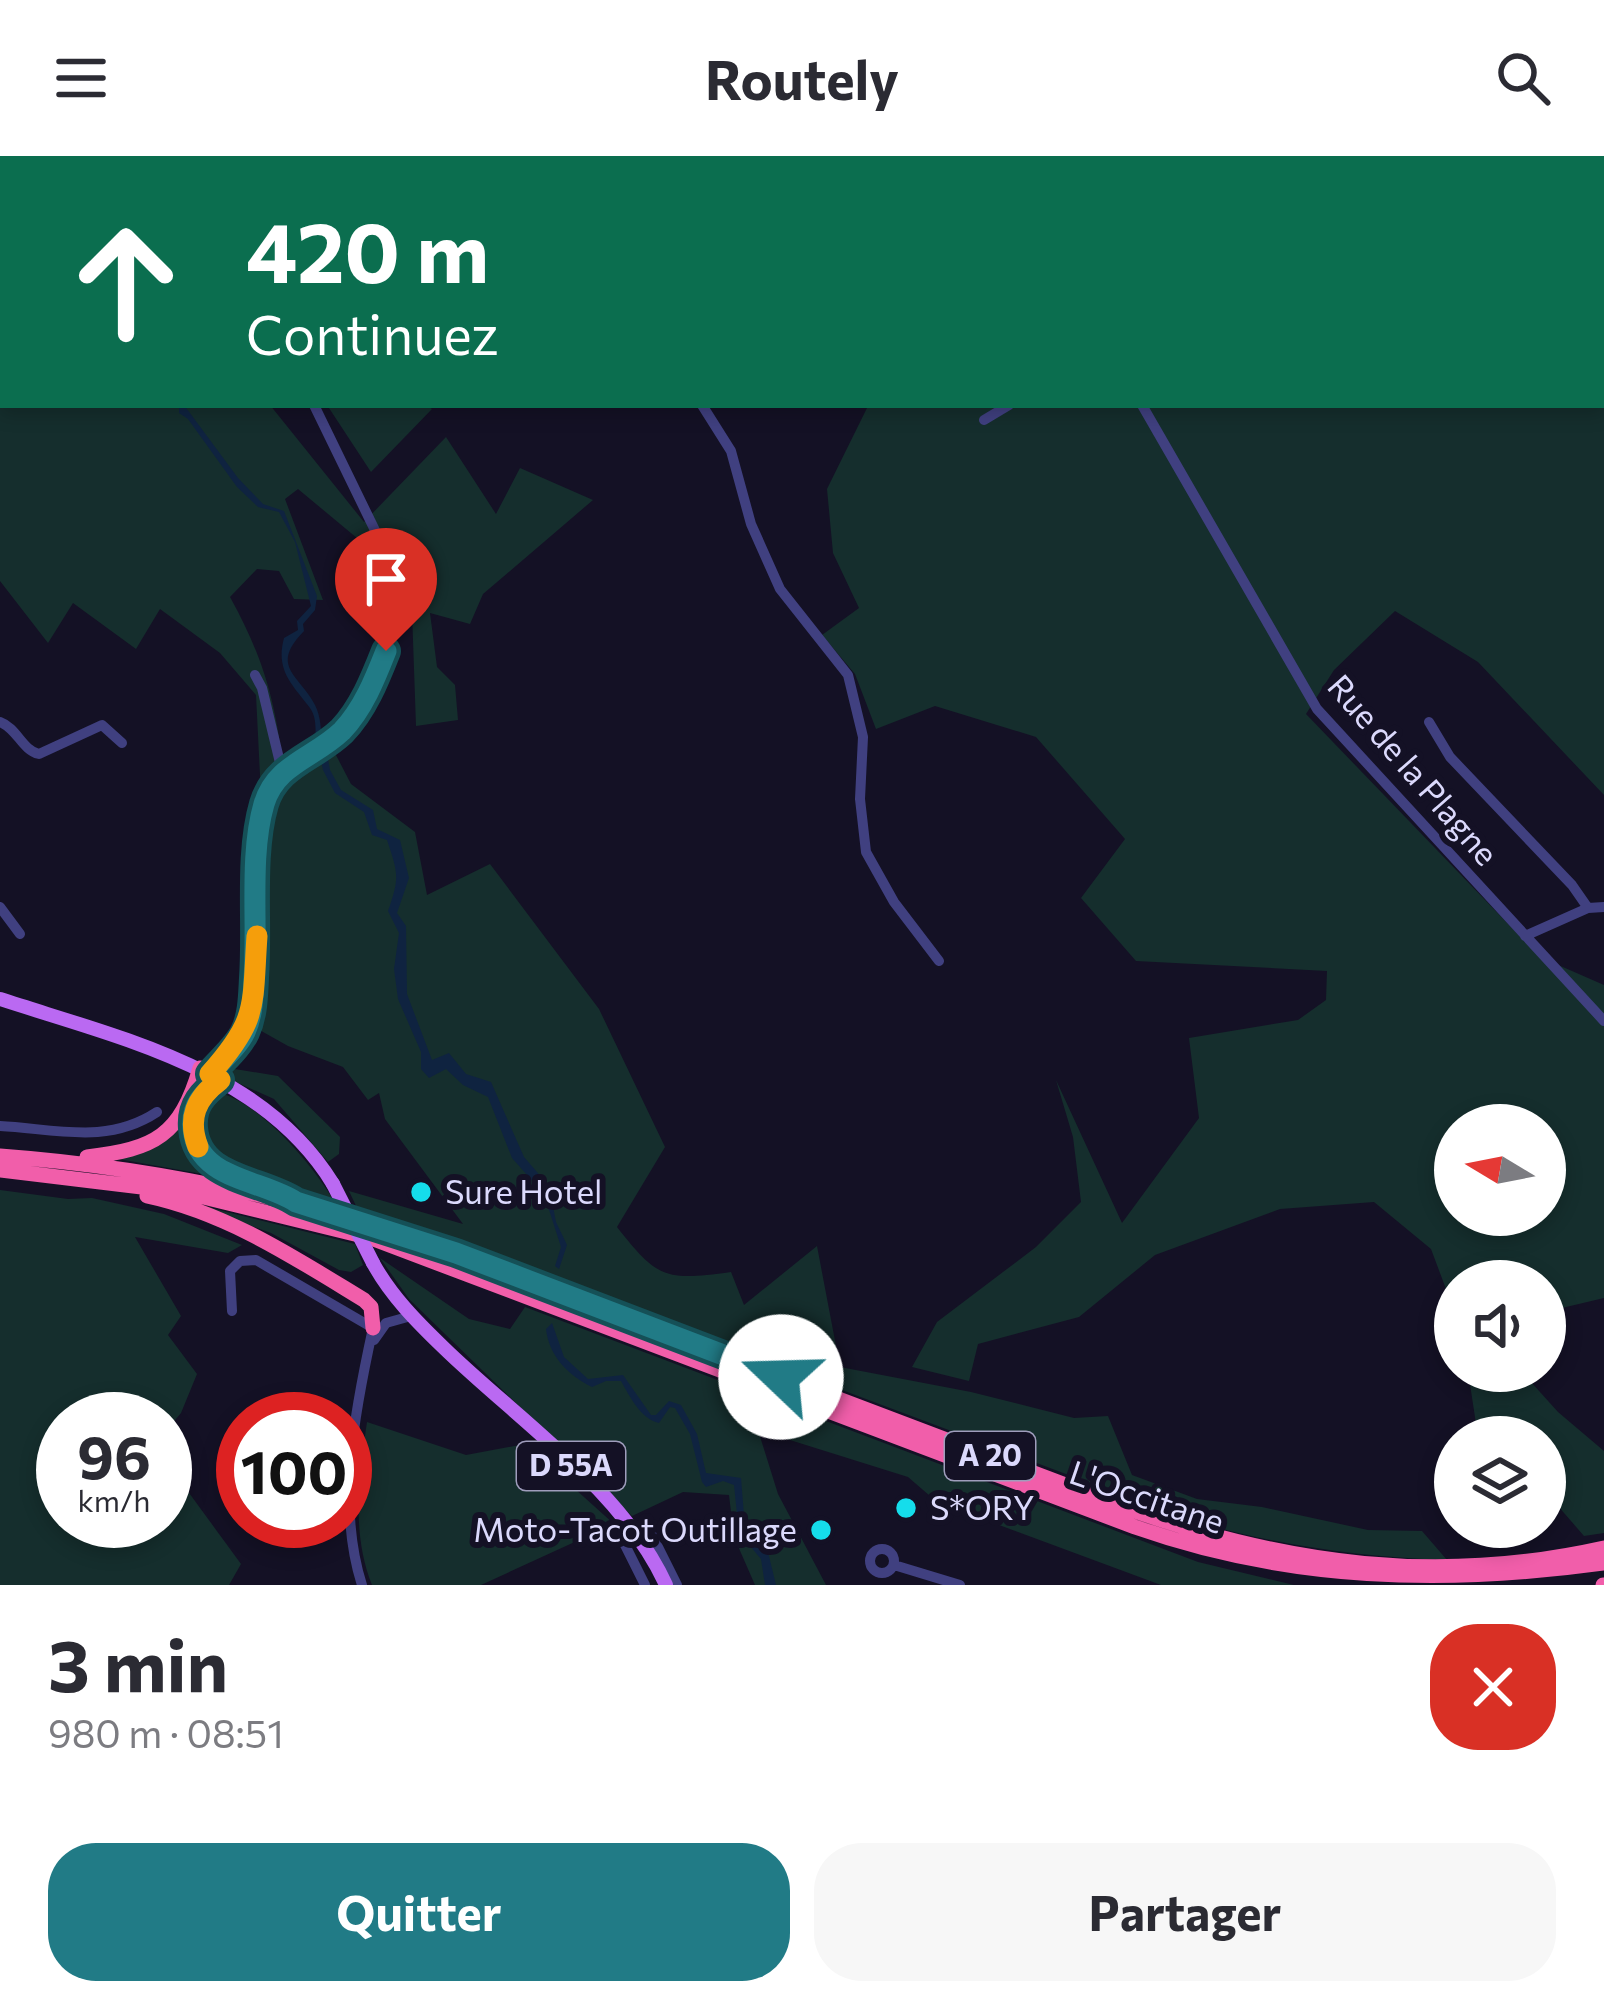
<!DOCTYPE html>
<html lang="fr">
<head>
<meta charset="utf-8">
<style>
  body { margin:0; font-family:Commissioner,sans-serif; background:#f7f7f7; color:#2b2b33; height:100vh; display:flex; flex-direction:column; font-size:45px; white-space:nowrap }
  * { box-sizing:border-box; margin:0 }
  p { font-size:39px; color:#7c7c81 }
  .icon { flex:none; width:66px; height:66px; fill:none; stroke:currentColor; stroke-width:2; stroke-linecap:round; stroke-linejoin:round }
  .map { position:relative; height:1429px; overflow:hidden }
  .drawer { display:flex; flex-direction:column; background:#fff; flex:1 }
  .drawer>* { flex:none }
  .banner { position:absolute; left:0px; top:0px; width:1605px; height:252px; box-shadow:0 6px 18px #0003; background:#0b6e4f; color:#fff; overflow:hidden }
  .needle { width:78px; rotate:280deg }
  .fabs { position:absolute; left:1434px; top:948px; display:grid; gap:24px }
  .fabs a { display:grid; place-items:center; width:132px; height:132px; border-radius:50%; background:#fff; box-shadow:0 6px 18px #0003; font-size:60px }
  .speed { position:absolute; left:36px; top:1236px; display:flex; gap:24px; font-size:60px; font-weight:700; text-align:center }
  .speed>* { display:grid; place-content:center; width:156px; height:156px; border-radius:50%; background:#fff; box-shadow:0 6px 18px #0003; line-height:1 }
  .speed small { font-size:30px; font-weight:400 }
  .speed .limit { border:18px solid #d22; background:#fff; color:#111 }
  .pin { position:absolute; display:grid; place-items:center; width:102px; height:102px; color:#fff; margin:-123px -51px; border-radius:50% 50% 50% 0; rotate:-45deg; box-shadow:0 0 12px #0007 }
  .pin .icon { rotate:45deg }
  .me { position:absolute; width:132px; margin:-66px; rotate:291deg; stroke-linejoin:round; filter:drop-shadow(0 0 9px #0008) }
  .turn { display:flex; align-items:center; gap:42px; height:252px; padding:0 48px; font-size:54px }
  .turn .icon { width:156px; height:156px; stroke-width:2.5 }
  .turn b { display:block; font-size:84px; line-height:102px }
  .round { display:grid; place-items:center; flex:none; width:126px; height:126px; border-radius:48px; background:#f7f7f7 }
  .head { display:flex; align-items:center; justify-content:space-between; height:204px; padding:0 48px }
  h1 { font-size:72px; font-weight:700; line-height:90px }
  .primary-button { display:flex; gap:24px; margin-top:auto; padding:24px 48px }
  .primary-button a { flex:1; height:138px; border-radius:48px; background:#217b86; color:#fff; font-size:48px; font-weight:700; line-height:138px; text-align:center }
  .primary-button a+a { background:#f7f7f7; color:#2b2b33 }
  header { display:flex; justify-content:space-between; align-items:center; height:156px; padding:0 48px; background:#fff; font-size:54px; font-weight:700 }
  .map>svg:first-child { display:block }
  .green { fill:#152e2d; fill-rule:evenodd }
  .water { fill:#0f2340 }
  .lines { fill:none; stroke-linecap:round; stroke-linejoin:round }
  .minor { stroke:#404080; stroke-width:10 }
  .major { stroke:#ba69f2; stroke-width:14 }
  .highway { stroke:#f15eaa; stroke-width:15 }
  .major-bridge { stroke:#ba69f2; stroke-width:14 }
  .route-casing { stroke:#155057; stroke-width:30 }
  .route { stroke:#217b86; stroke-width:21 }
  .slow { stroke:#f59e0b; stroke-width:21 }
  .poi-dot { fill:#15ddeb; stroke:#141125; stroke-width:4.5 }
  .labels { text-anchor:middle; stroke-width:12; stroke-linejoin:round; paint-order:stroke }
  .shield { fill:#141125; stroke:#9f9dbc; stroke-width:3 }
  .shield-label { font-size:30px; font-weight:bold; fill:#dbd9fc }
  .street-label { font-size:33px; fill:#dbd9fc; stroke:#141125 }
  .poi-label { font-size:33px; fill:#dbd9fc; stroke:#141125; text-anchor:start }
</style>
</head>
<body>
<header><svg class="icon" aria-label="menu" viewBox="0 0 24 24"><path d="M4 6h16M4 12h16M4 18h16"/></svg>Routely<svg class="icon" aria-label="search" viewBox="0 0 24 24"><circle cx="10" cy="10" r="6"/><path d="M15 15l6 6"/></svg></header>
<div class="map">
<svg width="1604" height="1429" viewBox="0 0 1604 1429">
  <rect width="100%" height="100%" fill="#141125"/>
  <path class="green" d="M 108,0 L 418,0 L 106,3 Z
    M 1214,0 L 1604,0 L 1604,639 L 1478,506 L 1395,455 L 1334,514 L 1306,558 L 1540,801 L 1604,829 L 1604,1142 L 1545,1156 L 1545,1125 L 1455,1125 L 1455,1157 L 1431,1093 L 1374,1046 L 1280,1053 L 1155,1099 L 1079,1161 L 978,1188 L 969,1225 L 912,1211 L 937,1166 L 1036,1091 L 1081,1046 L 1073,981 L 1056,924 L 1122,1067 L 1199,962 L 1189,882 L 1298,864 L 1326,844 L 1327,815 L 1136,805 L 1081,742 L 1125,683 L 1036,581 L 935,550 L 876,573 L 855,518 L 822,479 L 859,452 L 833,397 L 827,333 L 867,252 L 873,249 L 1602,249 L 1602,3 L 1213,3 ZM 1455,969 L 1545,969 L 1545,1059 L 1455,1059 Z
    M 0,140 L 3,249 L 270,249 L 364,366 L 446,281 L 496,358 L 520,312 L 593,344 L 483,438 L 470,468 L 430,457 L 437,511 L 455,529 L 458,564 L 416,570 L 411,427 L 298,333 L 285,343 L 323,444 L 294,443 L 279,415 L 257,413 L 230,441 C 261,497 274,539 282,602 L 296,612 L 310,603 L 323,574 L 351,628 L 415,676 L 427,739 L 490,708 L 599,853 L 665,991 L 617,1071 C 658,1123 665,1125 731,1116 L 744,1149 L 817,1090 L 840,1211 L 971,1236 L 1074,1262 L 1108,1260 L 1132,1319 L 1197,1343 L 1262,1351 L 1368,1374 L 1422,1375 L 1447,1404 C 1355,1401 1280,1389 1191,1365 L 357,1052 L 349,1035 L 463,1068 L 385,963 L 379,937 L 368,944 L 343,911 L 288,890 L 256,872 L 266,739 L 256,539 L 220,497 L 160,453 L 136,493 L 73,447 L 48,487 L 0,425 Z
    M 327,249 L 426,249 L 432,253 L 371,316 Z
    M 223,911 L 278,920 L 340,981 L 339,998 L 328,1006 L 274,943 L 220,919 Z
    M 216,936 C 258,944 313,1009 334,1045 L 224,1010 C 203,993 198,977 199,950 Z
    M 189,956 L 196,998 L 225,1022 L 113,1002 C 149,995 166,985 189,956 Z
    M 0,1034 L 68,1043 L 92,1042 L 164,1058 L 242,1089 L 228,1097 L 135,1081 L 181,1160 L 168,1179 L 197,1218 L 181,1257 L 165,1276 L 165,1263 L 63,1263 L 63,1365 L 165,1365 L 165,1304 L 241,1408 L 229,1429 L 0,1429 Z
    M 183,1045 L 355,1088 L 363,1109 L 351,1116 L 339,1114 L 271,1077 Z
    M 380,1102 L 469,1163 L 510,1173 L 525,1151 L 1198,1406 L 1294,1429 L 1161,1429 L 937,1346 L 908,1321 L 758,1274 L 778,1338 L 826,1429 L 755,1429 L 734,1381 L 729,1339 L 683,1336 L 632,1360 L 409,1143 Z
    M 1468,1215 L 1521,1215 L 1558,1256 L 1604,1295 L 1604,1377 L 1584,1380 L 1545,1335 L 1545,1281 L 1478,1281 Z
    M 367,1266 L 466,1299 L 525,1288 L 614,1368 L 481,1429 L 372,1429 C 351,1376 359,1321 367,1266 Z"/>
  <path class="water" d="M 179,249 L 184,249 L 238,322 L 263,348 L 284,355 L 317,440 L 315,454 L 303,468 L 304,475 C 269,511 299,518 315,549 C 321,561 321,574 322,588 L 315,592 C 315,579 318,563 310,552 C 293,529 275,515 284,482 L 298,474 L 297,465 L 311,450 L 295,386 L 279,356 L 258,351 L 237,331 L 188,263 L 179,257 Z
    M 326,591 L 330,614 L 341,634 L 373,654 L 377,673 L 400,684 L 409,722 L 397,757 L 406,770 L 407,838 L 432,904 L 449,897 L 466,918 L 491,926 L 524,1001 L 549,1030 L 556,1066 L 567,1089 L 559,1113 L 555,1110 L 561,1091 L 544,1038 L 512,1002 L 488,941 L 463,929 L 446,913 L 429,922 L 421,913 L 421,896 L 398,843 L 394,813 L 399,777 L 388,755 C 400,721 398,717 387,684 L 372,679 L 364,656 L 335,637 L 323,614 L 319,596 Z
    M 552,1167 L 564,1201 L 588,1223 L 623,1219 L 651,1259 L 656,1259 L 669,1245 L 681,1249 L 697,1278 L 706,1317 L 741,1322 L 745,1372 L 768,1396 L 776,1429 L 765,1429 L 761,1403 L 739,1377 L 734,1329 L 723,1325 L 706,1331 L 702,1326 L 690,1278 L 675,1252 L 670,1251 L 659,1267 C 641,1263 630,1241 621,1225 L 606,1225 L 592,1231 C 568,1219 549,1200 546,1173 Z"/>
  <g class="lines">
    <path class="minor" d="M 1022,0 L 1023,3
      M 661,3 L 661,0
      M 702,249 L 731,295 L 751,368 L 780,433 L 848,519 L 863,581 L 860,643 L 866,696 L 894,746 L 939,805
      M 1142,249 L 1317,553 L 1604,865
      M 984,264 L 1009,249
      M 255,519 L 262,532 L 282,615
      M 0,566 C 17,572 22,594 39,598 L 102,569 L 122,587
      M 1429,566 L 1450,601 L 1572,729 L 1588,752
      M 0,751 L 20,778
      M 1525,780 L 1588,752 L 1604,751
      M 210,918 C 221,905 238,891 245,875 C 253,858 253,839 254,820 C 258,766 248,696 266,645 C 279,605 319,600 345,571 C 377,535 393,482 405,436 L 314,249
      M 0,970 C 56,973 107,989 157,956
      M 232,1155 L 230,1115 L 240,1105 L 256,1104 L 373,1172 C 355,1254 336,1348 362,1429
      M 374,1184 L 386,1167 L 411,1160
      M 632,1373 L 622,1383 L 645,1429
      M 638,1381 L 650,1375 L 677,1429
      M870 1405a12 12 0 1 1 24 0a12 12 0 1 1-24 0Z
      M 894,1409 L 960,1429"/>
    <path class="major" d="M 0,843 C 119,882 263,913 333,1028
      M 373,1107 C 391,1140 417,1166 444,1192 C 518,1264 623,1334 666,1429"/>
    <path class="highway" d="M 219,924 C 164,968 202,1011 255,1029
      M 0,1000 C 136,1010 267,1036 398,1076 L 1129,1353 C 1288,1409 1438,1429 1604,1392
      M 87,1001 C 155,993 180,980 200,912
      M 0,1014 L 183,1036 L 371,1082 L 1135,1371 C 1288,1425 1445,1429 1604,1407
      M 147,1040 C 227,1057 295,1102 364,1144 L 371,1151 L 373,1172
      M 1603,1429 L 1604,1429"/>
    <path class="major-bridge" d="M 333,1028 L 373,1107"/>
  </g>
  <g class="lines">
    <defs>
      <path id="route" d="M 386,495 C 375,523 363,553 342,575 C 314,602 276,608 264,648 C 249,699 258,768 254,822 C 253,840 253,859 245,876 C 238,891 221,905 210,918 L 220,924 C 203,937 191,949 193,972 C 197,1024 261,1023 296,1046 L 456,1097 L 781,1221"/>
    </defs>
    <use href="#route" class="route-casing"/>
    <use href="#route" class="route"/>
    <path class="slow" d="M 198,991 C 187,962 196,942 220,924 L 210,918 C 259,863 252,851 257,780"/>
  </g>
  <g class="poi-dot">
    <circle cx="421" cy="1036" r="12"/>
    <circle cx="906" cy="1352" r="12"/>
    <circle cx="821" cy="1374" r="12"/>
  </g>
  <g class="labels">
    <g class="shield">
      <rect x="945" y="1276" width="90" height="48" rx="9"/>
      <rect x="517" y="1286" width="108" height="48" rx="9"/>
    </g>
    <g class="shield-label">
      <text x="990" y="1310">A 20</text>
      <text x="571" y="1320">D 55A</text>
    </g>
    <g class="street-label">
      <text transform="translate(1413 614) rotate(49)" y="12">Rue de la Plagne</text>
      <text transform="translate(1147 1341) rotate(19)" y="12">L'Occitane</text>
    </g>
    <g class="poi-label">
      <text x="445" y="1048">Sure Hotel</text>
      <text x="930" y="1364">S*ORY</text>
      <text x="797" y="1386" text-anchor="end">Moto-Tacot Outillage</text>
    </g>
  </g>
</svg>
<div class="fabs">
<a><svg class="needle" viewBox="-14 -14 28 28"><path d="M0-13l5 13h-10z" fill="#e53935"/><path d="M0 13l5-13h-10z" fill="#7c7c81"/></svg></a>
<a><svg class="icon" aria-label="sound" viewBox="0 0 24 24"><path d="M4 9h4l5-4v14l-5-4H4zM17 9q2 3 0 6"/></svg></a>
<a><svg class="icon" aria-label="layers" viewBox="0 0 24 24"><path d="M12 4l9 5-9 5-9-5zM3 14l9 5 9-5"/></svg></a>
</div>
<div class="speed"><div>96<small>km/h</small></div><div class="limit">100</div></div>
<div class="pin" style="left:386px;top:495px;background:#d93025"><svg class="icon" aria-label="arrive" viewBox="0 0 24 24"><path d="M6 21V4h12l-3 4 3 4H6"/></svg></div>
<svg class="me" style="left:781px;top:1221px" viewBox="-20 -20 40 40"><circle r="19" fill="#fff"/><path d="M0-13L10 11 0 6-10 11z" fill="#217b86"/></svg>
<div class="banner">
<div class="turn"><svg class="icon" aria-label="ahead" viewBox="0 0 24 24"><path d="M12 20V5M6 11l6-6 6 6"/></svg><div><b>420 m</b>Continuez</div></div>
</div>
</div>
<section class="drawer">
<div class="head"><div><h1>3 min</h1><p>980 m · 08:51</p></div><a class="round" style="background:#d93025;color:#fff"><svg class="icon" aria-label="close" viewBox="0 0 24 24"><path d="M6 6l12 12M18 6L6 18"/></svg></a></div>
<div class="primary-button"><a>Quitter</a><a>Partager</a></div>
</section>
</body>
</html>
